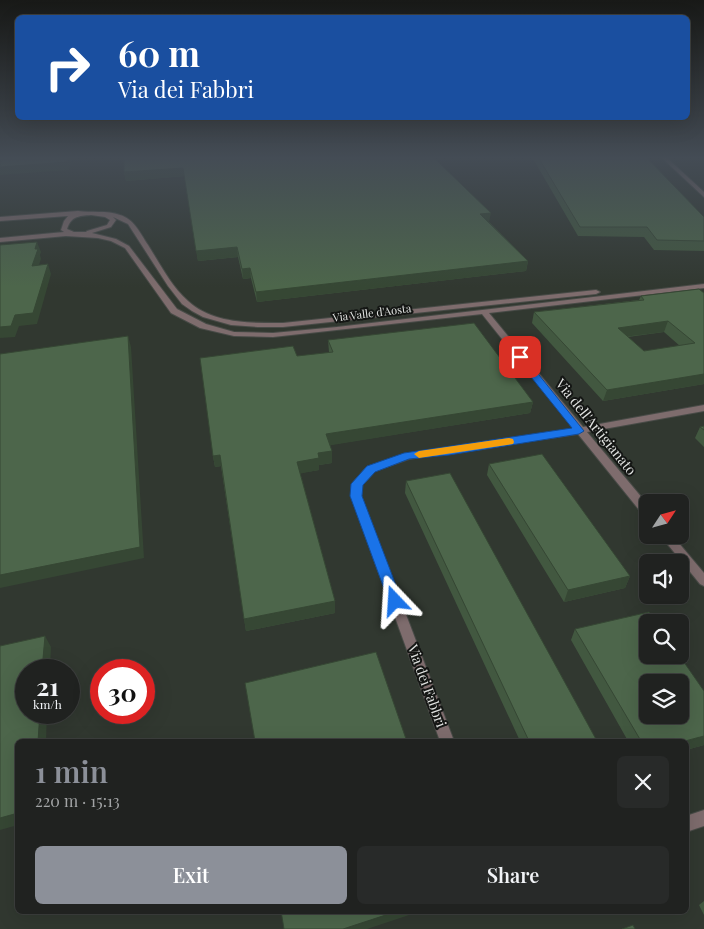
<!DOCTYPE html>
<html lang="en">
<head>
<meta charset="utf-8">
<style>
  body { margin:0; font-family:"Playfair Display",serif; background:#282a29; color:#f1f3f6; height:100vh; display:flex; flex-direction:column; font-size:19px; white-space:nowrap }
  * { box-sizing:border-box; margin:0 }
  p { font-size:16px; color:#a2a4a5 }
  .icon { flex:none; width:28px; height:28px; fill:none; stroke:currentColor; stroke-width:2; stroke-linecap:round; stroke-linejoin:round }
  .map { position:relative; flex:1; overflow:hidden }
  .panel { position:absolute; left:15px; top:739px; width:674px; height:175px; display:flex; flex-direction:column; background:#202220; border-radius:8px; box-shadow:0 5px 20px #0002,0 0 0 1px #3d3f3e }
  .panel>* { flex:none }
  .top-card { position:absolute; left:15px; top:15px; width:675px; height:105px; border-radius:8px; box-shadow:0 5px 20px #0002,0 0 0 1px #3d3f3e; background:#1a4fa0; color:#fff; overflow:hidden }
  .needle { width:32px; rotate:54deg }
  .controls { position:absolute; left:639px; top:494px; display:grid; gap:10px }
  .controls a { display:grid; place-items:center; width:50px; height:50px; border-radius:8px; background:#202220; box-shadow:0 5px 20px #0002,0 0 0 1px #3d3f3e; font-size:25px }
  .speed { position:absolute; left:15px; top:659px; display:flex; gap:10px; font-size:25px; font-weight:700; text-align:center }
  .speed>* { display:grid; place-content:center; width:65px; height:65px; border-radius:50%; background:#202220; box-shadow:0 5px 20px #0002,0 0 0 1px #3d3f3e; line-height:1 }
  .speed small { font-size:12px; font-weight:400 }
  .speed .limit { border:8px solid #d22; background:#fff; color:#111 }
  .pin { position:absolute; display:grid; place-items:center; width:42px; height:42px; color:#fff; margin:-21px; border-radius:10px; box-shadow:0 2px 8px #0006 }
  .me { position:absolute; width:55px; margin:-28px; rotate:340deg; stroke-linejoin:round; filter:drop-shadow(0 0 4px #0008) }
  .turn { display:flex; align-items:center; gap:18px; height:105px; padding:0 20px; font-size:22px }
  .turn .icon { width:65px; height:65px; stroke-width:2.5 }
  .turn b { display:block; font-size:35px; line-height:42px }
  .round { display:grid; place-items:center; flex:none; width:52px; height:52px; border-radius:8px; background:#282a29 }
  .head { display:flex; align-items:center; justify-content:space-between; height:85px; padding:0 20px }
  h1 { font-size:30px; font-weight:600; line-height:38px; color:#8c9099 }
  .action { display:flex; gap:10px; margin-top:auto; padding:10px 20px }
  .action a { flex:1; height:58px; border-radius:8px; background:#8c9099; color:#fff; font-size:20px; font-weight:600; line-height:58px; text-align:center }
  .action a+a { background:#282a29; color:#f1f3f6 }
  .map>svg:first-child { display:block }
  .built { fill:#313830; fill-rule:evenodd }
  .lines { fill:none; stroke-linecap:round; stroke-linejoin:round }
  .minor-casing { stroke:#484b47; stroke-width:2 }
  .minor { fill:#7e6c6d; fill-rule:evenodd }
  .wall { fill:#425840; fill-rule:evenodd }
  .shaded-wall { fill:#364734 }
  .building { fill:#4d664b; stroke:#364734; fill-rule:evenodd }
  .route { fill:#1a73e8; stroke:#114b97 }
  .slow { fill:#f59e0b }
  .labels { text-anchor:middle; stroke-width:4; stroke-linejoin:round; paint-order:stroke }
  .far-street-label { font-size:11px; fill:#e1e3e1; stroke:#141614 }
  .street-label { font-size:14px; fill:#e1e3e1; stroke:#141614 }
</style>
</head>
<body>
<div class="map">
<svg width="704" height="929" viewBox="0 0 704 929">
  <rect width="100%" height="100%" fill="#2b2e2a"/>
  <path class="built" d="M 0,157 L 704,157 L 704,929 L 0,929 ZM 648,502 L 680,502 L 680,535 L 648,535 ZM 648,562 L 680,562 L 680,595 L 648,595 ZM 648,622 L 680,622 L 680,655 L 648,655 ZM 26,670 L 69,670 L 69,712 L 26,712 ZM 101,670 L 144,670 L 144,712 L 101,712 ZM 648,682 L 680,682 L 680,715 L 648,715 ZM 18,741 L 686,741 L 686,911 L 18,911 Z"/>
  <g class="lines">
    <defs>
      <path id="minor" d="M 661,157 L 666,157 L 704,192 L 704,197 Z
        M 78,211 C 91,213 107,210 120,215 C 134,219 140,233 148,245 C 160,264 171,286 188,301 C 213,324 251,323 283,323 L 596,290 L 600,292 L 596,294 L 283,327 L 258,327 L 231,325 L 203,317 L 192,311 L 182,304 L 168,286 L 128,224 L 113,217 L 116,220 L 111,227 L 92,233 L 116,239 L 129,246 L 177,309 L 206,324 L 234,332 L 273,333 L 337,327 L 704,284 L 704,288 L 489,313 L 583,427 L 704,405 L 704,411 L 587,432 L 648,505 L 648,517 L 644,516 L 578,434 L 409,459 L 375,471 L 362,485 L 361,496 L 454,741 L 440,741 L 351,496 L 352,484 L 367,467 L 405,454 L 574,429 L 482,314 L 273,337 L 234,336 L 200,328 L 171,313 L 125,248 L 111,241 L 98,238 L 66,236 L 0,242 L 0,238 L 64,232 L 61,230 L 64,221 L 68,216 L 0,221 L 0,217 ZM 91,215 L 105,217 L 110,220 L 107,225 L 87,231 L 86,232 L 74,232 L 67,229 C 71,216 79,216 91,215 Z
        M 660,535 L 672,535 L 704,573 L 704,586 L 700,584 Z
        M 704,810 L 704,826 L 686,832 L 686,816 Z"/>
    </defs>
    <use href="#minor" class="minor-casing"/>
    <use href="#minor" class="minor"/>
  </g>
  <path class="wall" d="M 124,157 L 489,222 L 528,261 L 526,271 L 257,302 L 251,278 L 243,279 L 238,257 L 198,261 L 185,176 L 126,181 L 124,172 Z
    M 532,157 L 646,157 L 704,217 L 704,251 L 654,250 L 644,237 L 578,236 Z
    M 704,293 L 704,384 L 603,401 L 532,323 L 534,312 L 639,300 L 641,296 ZM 664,332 L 680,346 L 644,351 L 628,337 Z
    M 328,340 L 533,402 L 530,413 L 329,445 L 332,463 L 319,465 L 319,470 L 300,473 L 335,601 L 335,613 L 246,631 L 221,466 L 215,467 L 213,456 L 329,352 Z
    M 704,426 L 704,447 L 695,438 L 700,427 Z
    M 489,464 L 630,576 L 625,588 L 564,602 L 487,475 Z
    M 406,481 L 597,741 L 520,741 L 405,493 Z
    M 575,629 L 704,691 L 704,745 L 686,750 L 686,741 L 628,741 L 571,640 Z
    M 704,901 L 704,915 L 699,905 Z"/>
  <path class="shaded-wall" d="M 68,157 L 72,157 L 69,170 L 0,175 L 0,167 Z
    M 183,168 L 185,176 L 126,181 L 124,172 Z
    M 491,213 L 489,222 L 479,223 L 480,214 Z
    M 37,242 L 41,252 L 40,255 L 41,259 L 35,276 L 32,266 L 35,249 Z
    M 237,247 L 238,257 L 198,261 L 196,251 Z
    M 528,261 L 526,271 L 257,302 L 256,292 Z
    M 48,264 L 51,274 L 37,324 L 19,326 L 15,337 L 0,338 L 0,327 L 15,315 Z
    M 250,268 L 251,278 L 243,279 L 242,269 Z
    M 668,321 L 664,332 L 615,338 L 618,328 Z
    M 128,336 L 131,347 L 144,558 L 0,588 L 0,575 Z
    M 704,374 L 704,384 L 603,401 L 607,390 Z
    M 533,402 L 530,413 L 326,446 L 326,434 Z
    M 332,451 L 332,463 L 319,465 L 319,470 L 298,474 L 297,462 L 318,453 Z
    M 220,455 L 222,466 L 215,467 L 213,456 Z
    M 630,576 L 625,588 L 564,602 L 568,590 Z
    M 335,601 L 335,613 L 246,631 L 244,619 Z
    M 45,636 L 51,647 L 50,670 L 42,670 Z
    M 40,712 L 47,712 L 46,741 L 38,741 Z
    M 704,736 L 704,745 L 686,750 L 686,741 Z
    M 18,813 L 18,825 L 0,830 L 0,818 Z
    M 398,911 L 421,911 L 367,929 L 343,929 Z"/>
  <path class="building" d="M 0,157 L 68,157 L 67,162 L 0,167 Z
    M 124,157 L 433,157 L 491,213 L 480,214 L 528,261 L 256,292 L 250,268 L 242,269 L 237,247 L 196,251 L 183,168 L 124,172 Z
    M 538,157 L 646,157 L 704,217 L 704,241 L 657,240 L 647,227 L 580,227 Z
    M 37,242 L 35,249 L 38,249 L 32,266 L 48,264 L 33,313 L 15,315 L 11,326 L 0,327 L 0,245 Z
    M 699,289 L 704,293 L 704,374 L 607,390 L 534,312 L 644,300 L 641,296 ZM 668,321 L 695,343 L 644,351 L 618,328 Z
    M 474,323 L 533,402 L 326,434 L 332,451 L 318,453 L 319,458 L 297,462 L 335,601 L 244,619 L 220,455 L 213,456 L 200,358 L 293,346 L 297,356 L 333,352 L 328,340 Z
    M 128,336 L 140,547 L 0,575 L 0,354 Z
    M 704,426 L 704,430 L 700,427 Z
    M 542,454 L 630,576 L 568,590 L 489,464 Z
    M 450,473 L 597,741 L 529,741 L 406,481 Z
    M 649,612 L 656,622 L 648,622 L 648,655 L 679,655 L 704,691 L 704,736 L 685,741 L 641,741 L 575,629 ZM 648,682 L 680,682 L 680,715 L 648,715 Z
    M 45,636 L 42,670 L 26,670 L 26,712 L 40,712 L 38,741 L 18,741 L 18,813 L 0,818 L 0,646 Z
    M 376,652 L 406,739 L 399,741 L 255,741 L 245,683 Z
    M 281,911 L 398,911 L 343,929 L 284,929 Z
    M 633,925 L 635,929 L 622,929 Z"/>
  <linearGradient id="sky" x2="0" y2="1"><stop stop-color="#181917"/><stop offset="0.55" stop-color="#444c55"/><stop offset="1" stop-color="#444c55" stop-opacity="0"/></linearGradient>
  <rect width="704" height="287" fill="url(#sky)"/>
  <path class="route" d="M 520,354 L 523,355 L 584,431 L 579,434 L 449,455 L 409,459 L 375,472 L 363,485 L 362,496 L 402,601 L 400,605 L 395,607 L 390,605 L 350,496 L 351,484 L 367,466 L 404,453 L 572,428 L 515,357 Z"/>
  <path class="slow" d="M 509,438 L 513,439 L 514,442 L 513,444 L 419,458 L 414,454 L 419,451 Z"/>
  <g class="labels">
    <g class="far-street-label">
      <text transform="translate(372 313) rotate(-7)" y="4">Via Valle d'Aosta</text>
    </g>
    <g class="street-label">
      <text transform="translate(596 427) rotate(51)" y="5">Via dell'Artigianato</text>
      <text transform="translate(427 686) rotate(70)" y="5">Via dei Fabbri</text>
    </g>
  </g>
</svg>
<div class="controls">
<a><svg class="needle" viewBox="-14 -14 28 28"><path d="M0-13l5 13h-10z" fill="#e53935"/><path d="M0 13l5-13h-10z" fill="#a2a4a5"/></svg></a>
<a><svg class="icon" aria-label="sound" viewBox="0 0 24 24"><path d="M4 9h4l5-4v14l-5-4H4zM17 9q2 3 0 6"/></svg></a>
<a><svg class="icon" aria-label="search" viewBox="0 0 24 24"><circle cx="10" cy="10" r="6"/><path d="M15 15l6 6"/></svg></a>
<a><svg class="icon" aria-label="layers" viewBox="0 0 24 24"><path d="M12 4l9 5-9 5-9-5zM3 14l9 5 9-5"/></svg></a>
</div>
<div class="speed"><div>21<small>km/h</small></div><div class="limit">30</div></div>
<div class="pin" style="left:520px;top:357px;background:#d93025"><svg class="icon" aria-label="arrive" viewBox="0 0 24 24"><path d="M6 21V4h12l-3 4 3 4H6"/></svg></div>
<svg class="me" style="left:395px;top:601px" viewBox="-20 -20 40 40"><path d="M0-17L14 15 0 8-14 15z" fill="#1a73e8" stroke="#fff" stroke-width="4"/></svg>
<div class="top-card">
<div class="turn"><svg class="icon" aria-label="right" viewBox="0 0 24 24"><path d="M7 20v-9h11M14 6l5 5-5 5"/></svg><div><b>60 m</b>Via dei Fabbri</div></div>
</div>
<section class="panel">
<div class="head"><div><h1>1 min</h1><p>220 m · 15:13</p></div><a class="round"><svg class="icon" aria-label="close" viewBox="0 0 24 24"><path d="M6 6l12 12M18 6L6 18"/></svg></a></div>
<div class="action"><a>Exit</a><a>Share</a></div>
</section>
</div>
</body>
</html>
